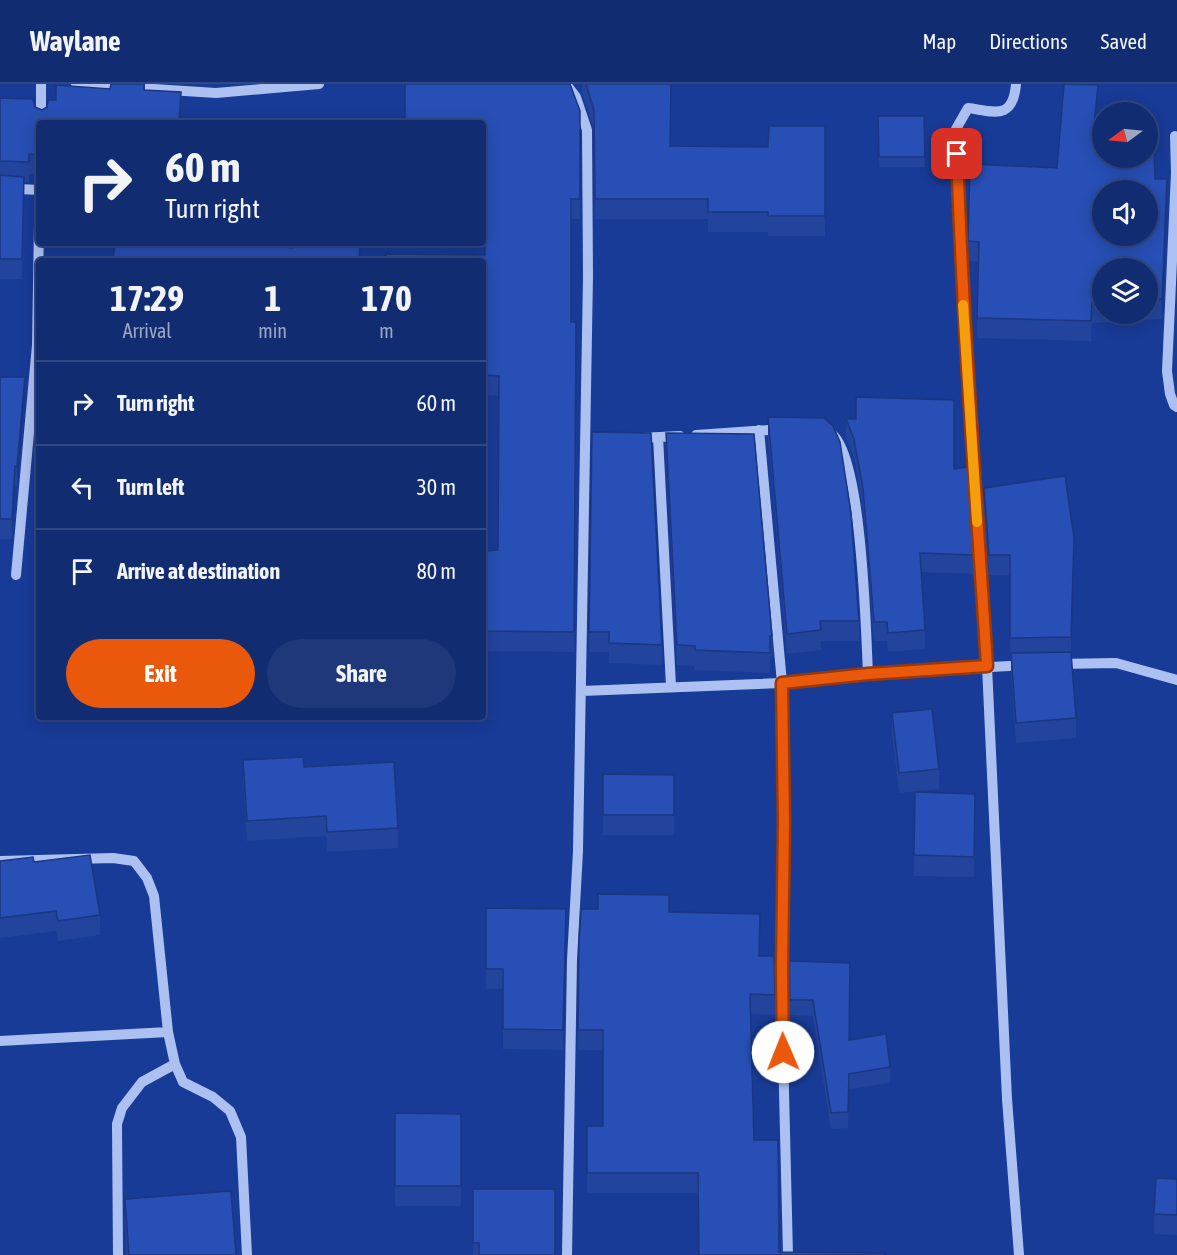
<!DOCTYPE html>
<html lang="en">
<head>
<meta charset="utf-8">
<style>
  body { margin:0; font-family:"Asap Condensed",sans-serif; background:#1f3879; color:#f1f3f6; height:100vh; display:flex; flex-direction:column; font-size:22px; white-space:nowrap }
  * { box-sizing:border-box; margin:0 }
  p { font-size:20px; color:#9ca7c3 }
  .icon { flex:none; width:33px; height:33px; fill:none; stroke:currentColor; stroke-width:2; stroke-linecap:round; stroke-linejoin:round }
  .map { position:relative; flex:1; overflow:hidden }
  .side { position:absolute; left:36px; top:174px; width:450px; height:462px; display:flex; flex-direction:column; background:#122c71; border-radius:6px; box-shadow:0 3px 15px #0003,0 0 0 2px #314884 }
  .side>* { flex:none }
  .hud { position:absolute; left:36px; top:36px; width:450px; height:126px; border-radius:6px; box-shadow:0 3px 15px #0003,0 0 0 2px #314884; background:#122c71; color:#f1f3f6; overflow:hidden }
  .needle { width:39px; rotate:255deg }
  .buttons { position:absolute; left:1092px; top:18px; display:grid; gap:12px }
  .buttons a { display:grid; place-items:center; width:66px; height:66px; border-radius:50%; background:#122c71; box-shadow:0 3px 15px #0003,0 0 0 2px #314884; font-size:30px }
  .pin { position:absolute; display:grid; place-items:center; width:51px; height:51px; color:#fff; margin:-26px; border-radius:12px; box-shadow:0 3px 9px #0006 }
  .me { position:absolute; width:66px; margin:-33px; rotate:359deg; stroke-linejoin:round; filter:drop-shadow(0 0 4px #0008) }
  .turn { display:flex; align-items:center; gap:21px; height:126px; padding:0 30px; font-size:27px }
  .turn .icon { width:78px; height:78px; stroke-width:2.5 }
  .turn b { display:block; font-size:42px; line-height:51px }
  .eta { display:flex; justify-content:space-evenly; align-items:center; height:102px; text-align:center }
  .eta b { font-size:36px; font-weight:700; line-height:42px }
  .action { display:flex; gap:12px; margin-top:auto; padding:12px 30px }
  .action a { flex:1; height:69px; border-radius:36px; background:#ea580c; color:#fff; font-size:24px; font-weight:700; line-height:69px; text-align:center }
  .action a+a { background:#1f3879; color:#f1f3f6 }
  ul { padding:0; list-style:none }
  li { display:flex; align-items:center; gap:18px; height:84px; padding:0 30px; border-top:2px solid #314884 }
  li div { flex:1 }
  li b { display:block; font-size:22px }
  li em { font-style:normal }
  header { display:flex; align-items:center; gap:36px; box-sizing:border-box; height:84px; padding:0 30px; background:#122c71; border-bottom:2px solid #314884 }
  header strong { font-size:28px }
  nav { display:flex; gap:33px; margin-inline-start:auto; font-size:21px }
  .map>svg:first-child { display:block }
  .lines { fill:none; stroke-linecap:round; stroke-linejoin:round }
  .minor { stroke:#acc0f1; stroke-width:10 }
  .wall { fill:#22449c; fill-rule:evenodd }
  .shaded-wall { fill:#1b377f }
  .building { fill:#274fb5; stroke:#1b377f; stroke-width:1.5; fill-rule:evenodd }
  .route-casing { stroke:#983908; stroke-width:15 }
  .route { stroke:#ea580c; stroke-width:10 }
  .slow { stroke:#f59e0b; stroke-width:10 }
</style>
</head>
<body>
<header>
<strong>Waylane</strong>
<nav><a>Map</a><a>Directions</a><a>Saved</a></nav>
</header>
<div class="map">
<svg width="1177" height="1171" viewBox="0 0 1177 1171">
  <rect width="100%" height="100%" fill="#183b97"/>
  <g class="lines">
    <path class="minor" d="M 76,0 L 216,9 L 319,0
      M 566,0 L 576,13 L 587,46 L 588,192 L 578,767 L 572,876 L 567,1171
      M 1016,0 C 1013,36 995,28 968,24 L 956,45 L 962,205 L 968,284 L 987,582 L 1007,1015 L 1019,1171
      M 41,39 L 41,0
      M 1175,52 L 1176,89 L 1167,287 L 1170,310 L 1174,321 L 1177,323
      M 0,104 L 39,106
      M 290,159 L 292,177
      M 759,346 L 782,599 L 784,738 L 781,884 L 788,1171
      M 830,349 C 862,364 866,551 868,590
      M 696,351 L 782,345
      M 658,353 L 671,602
      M 639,354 L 680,352
      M 16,491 L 37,261 L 39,141
      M 1058,580 L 1116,579 L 1177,596
      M 582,607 L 782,599 L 868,590 L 1025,581
      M 0,777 L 113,774 L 134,777 L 147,794 L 154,812 L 168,948 L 175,980 L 183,998 L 213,1013 L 230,1027 L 241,1053 L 247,1171
      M 0,957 L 168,948
      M 118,1171 L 117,1040 L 122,1024 L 142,998 L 175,980"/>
  </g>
  <path class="wall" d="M 145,0 L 145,6 L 181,28 L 181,39 L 39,39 L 39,91 L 29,90 L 29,98 L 24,98 L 22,195 L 0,195 L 0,14 L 35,23 L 42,26 L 47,23 L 56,16 L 110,5 Z
    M 582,0 L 671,0 L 670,62 L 768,63 L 825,42 L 825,152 L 768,152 L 768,148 L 708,148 L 708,135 L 595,135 L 594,46 L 582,8 Z
    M 1098,21 L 1096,40 L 1155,95 L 1167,115 L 1162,235 L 1092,239 L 1091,257 L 977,254 L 979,178 L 968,177 L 970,80 L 1057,84 ZM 1102,184 L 1148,184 L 1148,230 L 1102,230 Z
    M 580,27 L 580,135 L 571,135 L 571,238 L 576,238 L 574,568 L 483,567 L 483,467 L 498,466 L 499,312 L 483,311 L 483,177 L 485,171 L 484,85 L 483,85 L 483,39 Z
    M 878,32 L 924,32 L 925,83 L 879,83 Z
    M 0,293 L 25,313 L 17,402 L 15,402 L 12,455 L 0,455 Z
    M 39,302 L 39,360 L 36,360 L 36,340 Z
    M 768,333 L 859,537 L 859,557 L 821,557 L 821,566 L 787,570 L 768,353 Z
    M 846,335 L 954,385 L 974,471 L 974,490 L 921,488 L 925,546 L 925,565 L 888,568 L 887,557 L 874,557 L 863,424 L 854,374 L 846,354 Z
    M 592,348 L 662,561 L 662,581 L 609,579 L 609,568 L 589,568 Z
    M 666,349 L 772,552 L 772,572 L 770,572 L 770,589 L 695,586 L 695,582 L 677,581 L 666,369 Z
    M 984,404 L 1074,474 L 1071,568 L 1076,634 L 1076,654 L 1016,659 L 1011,589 L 1011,574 L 1010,574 L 1010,491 L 989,491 L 984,424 Z
    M 35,484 L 39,484 L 39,562 L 35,561 Z
    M 892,629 L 939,685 L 939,705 L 899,709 L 892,649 Z
    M 243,676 L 304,683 L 398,744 L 398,764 L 327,768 L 326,752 L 247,757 L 243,696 Z
    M 603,690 L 674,691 L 674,751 L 603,751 Z
    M 975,730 L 974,793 L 914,792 L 914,771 Z
    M 0,777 L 34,778 L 100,831 L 100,851 L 58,857 L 56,847 L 0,854 Z
    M 486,824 L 566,845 L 563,966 L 503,965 L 503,905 L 486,905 Z
    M 669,828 L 760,850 L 759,872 L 775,911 L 775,931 L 751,930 L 699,1171 L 698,1109 L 587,1109 L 587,1042 L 603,1042 L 603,966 L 578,966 L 579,856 Z
    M 789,877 L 850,956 L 890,983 L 890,999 L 849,1005 L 848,1044 L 831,1045 L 813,932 L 790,931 Z
    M 395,1029 L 461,1030 L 461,1122 L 395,1122 Z
    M 1177,1095 L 1177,1151 L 1154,1150 L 1154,1130 Z
    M 473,1105 L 555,1171 L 473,1171 Z
    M 125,1115 L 236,1171 L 127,1171 L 125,1142 Z"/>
  <path class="shaded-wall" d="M 1098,1 L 1098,21 L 1094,60 L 1094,40 Z
    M 181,8 L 181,39 L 179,39 Z
    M 1167,95 L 1167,115 L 1162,235 L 1162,215 Z
    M 25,293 L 25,313 L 17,402 L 17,382 Z
    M 15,382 L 15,402 L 12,455 L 12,435 Z
    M 1074,454 L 1074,474 L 1071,573 L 1071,553 Z
    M 566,825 L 566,845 L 563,966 L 563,946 Z"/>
  <path class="building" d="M 111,0 L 144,0 L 144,6 L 181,8 L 179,39 L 39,39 L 39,71 L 29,70 L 29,78 L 0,77 L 0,14 L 33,15 L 35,23 L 42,26 L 47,23 L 48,16 L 56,16 L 56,1 L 110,5 Z
    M 405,0 L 570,0 L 580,27 L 580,115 L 571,115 L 571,238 L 576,238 L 574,548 L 483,547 L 483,467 L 498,466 L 499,292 L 483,291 L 483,177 L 386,177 L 386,170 L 485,171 L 484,65 L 483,65 L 483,39 L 405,39 Z
    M 586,0 L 671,0 L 670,62 L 768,63 L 769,42 L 825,42 L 825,132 L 768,132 L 768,128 L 708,128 L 708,115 L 595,115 L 594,26 Z
    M 1064,0 L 1098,1 L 1094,40 L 1102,40 L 1102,74 L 1148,74 L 1148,38 L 1153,37 L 1155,95 L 1167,95 L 1162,215 L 1148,216 L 1148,184 L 1102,184 L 1102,218 L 1092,219 L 1091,237 L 977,234 L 979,158 L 968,157 L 970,80 L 1057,84 ZM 1102,106 L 1148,106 L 1148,152 L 1102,152 Z
    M 878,32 L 924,32 L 925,73 L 879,73 Z
    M 0,91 L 24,93 L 22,175 L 0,175 Z
    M 115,159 L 286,159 L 290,164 L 296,163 L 299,159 L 360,159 L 359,177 L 113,177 Z
    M 0,293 L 25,293 L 17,382 L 15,382 L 12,435 L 0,435 Z
    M 39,302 L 39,340 L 36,340 Z
    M 856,313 L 954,316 L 954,385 L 968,383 L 974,471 L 920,469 L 925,546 L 888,549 L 887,538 L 874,538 L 863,405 L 854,355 L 846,335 L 856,335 Z
    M 768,333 L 824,334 L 833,342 L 840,358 L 851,429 L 859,537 L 820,537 L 821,546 L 787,550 Z
    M 592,348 L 651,349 L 662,561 L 609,559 L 609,548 L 589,548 Z
    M 666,349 L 754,350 L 772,552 L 770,552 L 770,569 L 695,566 L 695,562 L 677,561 Z
    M 1065,392 L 1074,454 L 1071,553 L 1010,554 L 1010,471 L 989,471 L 984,404 Z
    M 35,484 L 39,484 L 39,541 L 35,541 Z
    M 1071,568 L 1076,634 L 1016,639 L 1011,569 Z
    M 932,625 L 939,685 L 899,689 L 892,629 Z
    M 303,673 L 304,683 L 394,678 L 398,744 L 327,748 L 326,732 L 247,737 L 243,676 Z
    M 603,690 L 674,691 L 674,731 L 603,731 Z
    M 915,708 L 975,710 L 974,773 L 914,771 Z
    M 90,771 L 100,831 L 58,837 L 56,827 L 0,834 L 0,777 L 33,773 L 34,778 Z
    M 598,810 L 669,811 L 669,828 L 760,830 L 759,872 L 774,872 L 775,911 L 750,910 L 754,1056 L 778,1056 L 779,1168 L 885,1169 L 885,1171 L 699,1171 L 698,1089 L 587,1089 L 587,1042 L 603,1042 L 603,946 L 578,946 L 579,856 L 581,825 L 598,825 Z
    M 486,824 L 566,825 L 563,946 L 503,945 L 503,885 L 486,885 Z
    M 789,877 L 850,879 L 849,956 L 886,950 L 890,983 L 849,990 L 848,1028 L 831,1029 L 813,916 L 790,916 Z
    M 395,1029 L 461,1030 L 461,1102 L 395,1102 Z
    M 1156,1094 L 1177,1095 L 1177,1131 L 1154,1130 Z
    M 473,1105 L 555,1105 L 555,1171 L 479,1171 L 479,1159 L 473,1159 Z
    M 231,1107 L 236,1171 L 129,1171 L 125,1115 Z"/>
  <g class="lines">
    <defs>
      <path id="route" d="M 783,968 L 782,884 L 784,738 L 782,599 L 868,590 L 987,582 C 976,411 963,241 957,70"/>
    </defs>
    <use href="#route" class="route-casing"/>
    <use href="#route" class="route"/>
    <path class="slow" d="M 963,221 L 977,438"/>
  </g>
</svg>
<div class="buttons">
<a><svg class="needle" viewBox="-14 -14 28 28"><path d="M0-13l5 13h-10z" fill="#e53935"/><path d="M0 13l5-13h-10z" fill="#9ca7c3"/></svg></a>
<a><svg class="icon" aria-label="sound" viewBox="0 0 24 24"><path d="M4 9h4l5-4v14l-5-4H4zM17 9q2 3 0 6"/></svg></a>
<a><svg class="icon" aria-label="layers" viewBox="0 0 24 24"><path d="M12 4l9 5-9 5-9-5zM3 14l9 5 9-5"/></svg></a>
</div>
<div class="pin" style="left:957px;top:70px;background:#d93025"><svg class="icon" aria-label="arrive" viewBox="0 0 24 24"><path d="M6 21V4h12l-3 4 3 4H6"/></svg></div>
<svg class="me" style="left:783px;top:968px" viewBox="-20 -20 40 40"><circle r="19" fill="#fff"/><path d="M0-13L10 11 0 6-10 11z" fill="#ea580c"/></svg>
<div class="hud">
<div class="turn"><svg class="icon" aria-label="right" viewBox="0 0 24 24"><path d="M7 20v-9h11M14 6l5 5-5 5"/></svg><div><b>60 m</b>Turn right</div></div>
</div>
<section class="side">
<div class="eta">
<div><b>17:29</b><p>Arrival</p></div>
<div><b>1</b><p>min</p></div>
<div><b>170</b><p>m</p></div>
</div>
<ul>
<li><svg class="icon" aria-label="right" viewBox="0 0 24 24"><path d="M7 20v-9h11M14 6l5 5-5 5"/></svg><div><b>Turn right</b></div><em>60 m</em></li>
<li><svg class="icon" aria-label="left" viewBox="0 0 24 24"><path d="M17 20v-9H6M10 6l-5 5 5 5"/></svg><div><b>Turn left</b></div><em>30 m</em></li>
<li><svg class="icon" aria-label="arrive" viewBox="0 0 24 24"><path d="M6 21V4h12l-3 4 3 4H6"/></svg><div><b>Arrive at destination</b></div><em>80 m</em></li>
</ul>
<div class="action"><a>Exit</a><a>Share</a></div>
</section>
</div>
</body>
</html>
